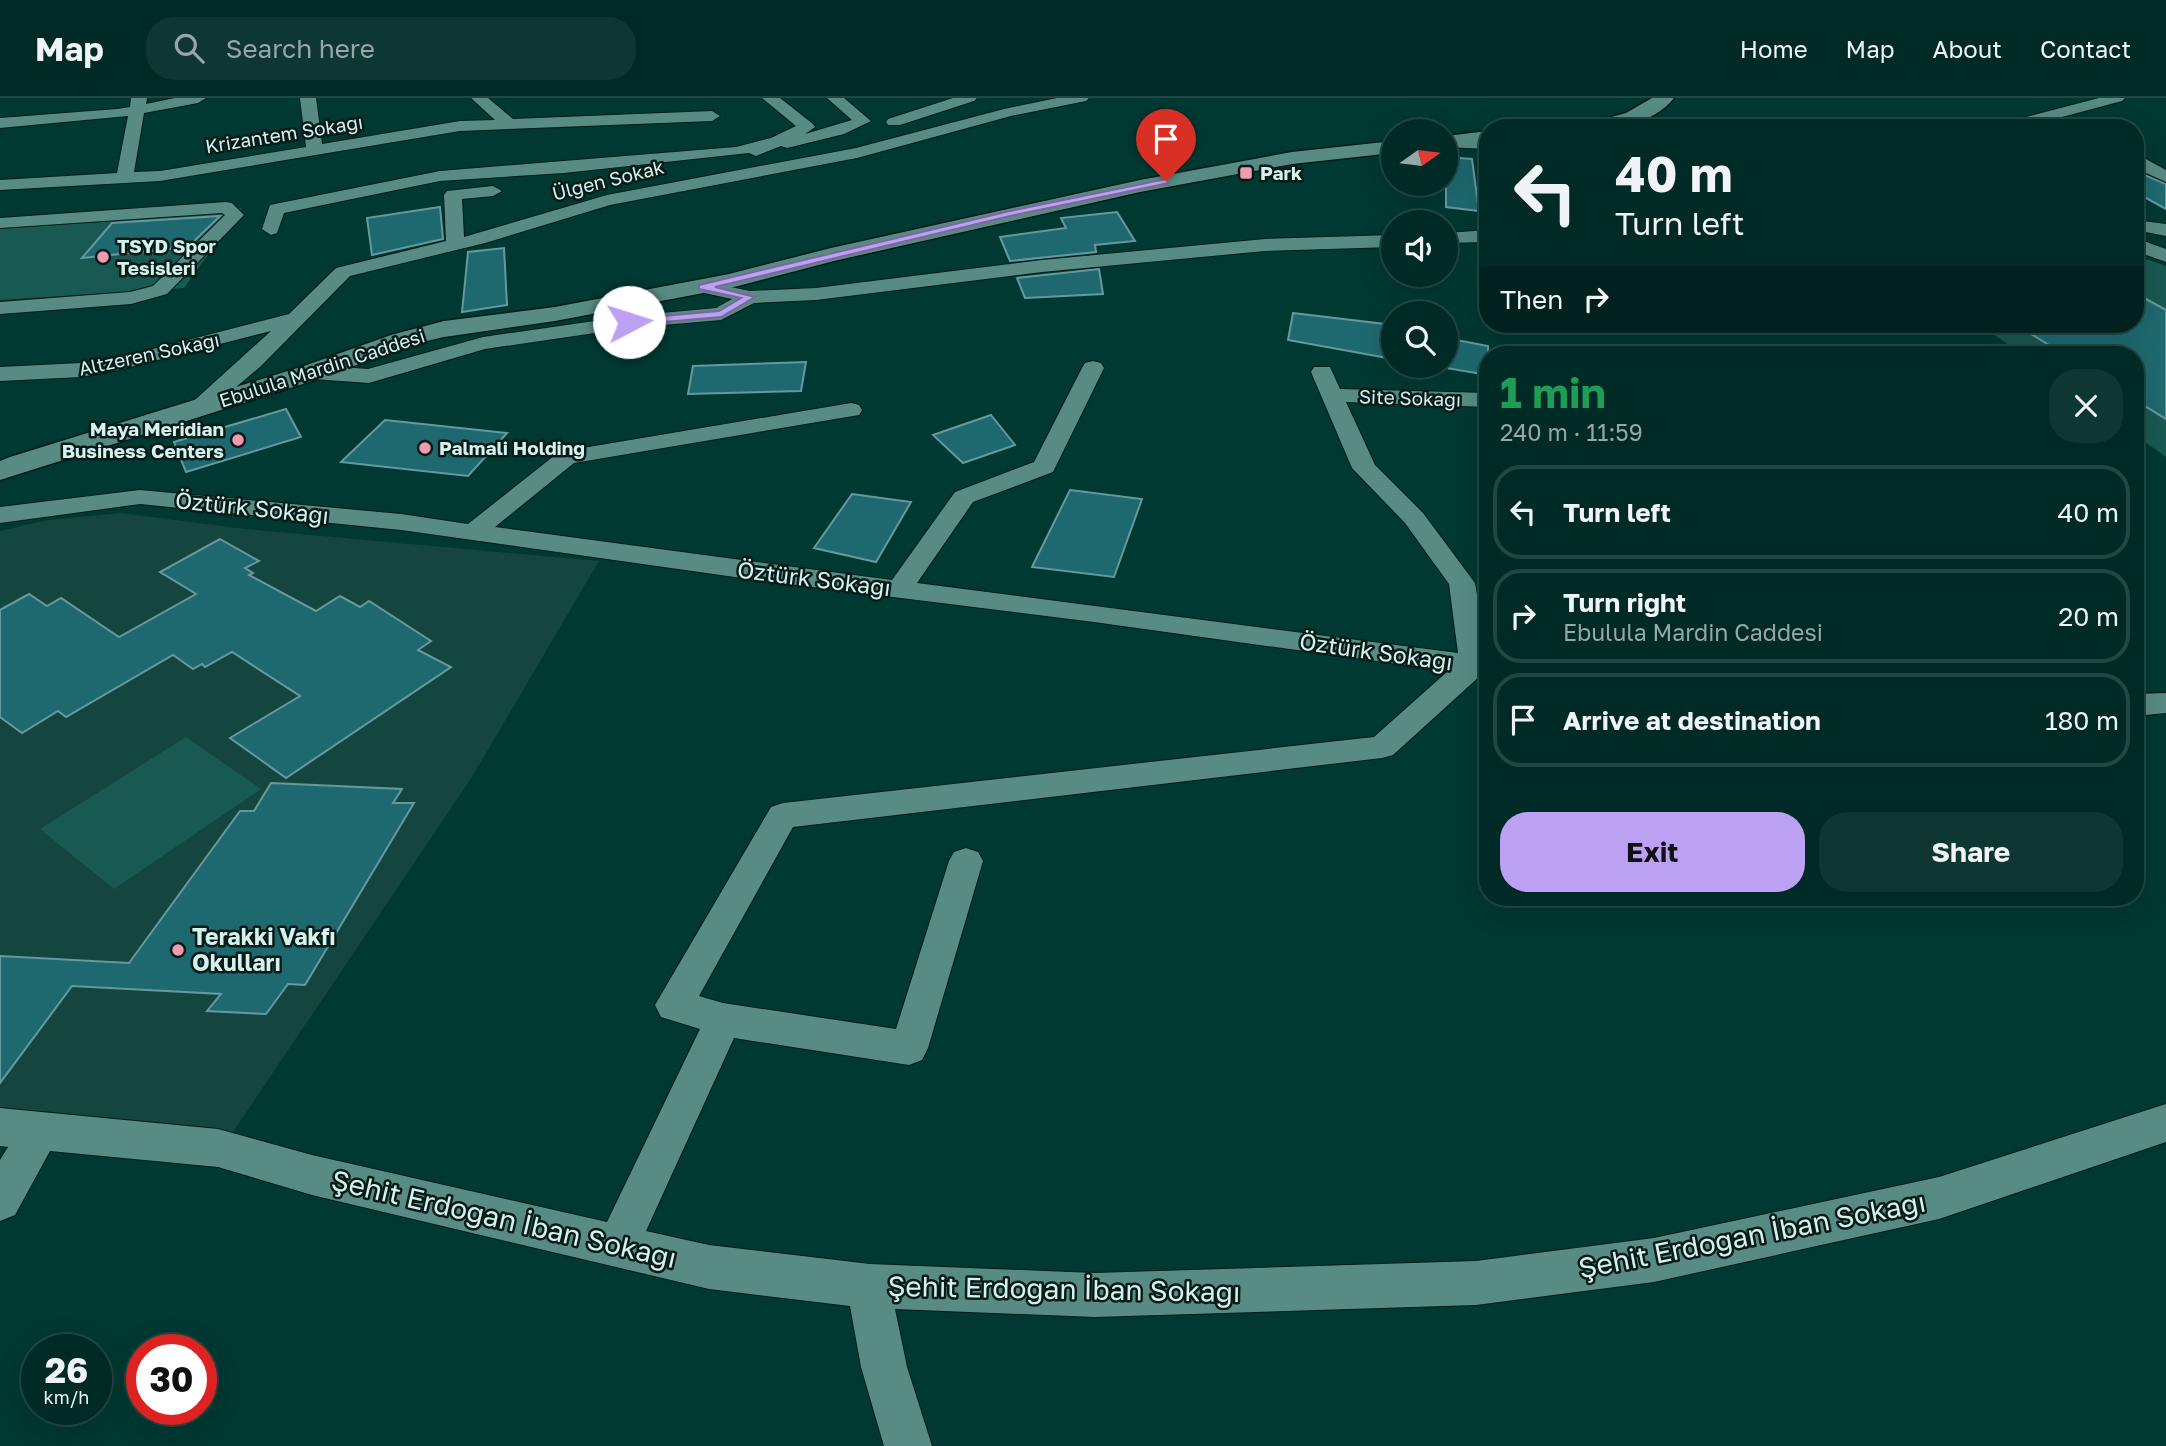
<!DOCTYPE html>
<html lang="en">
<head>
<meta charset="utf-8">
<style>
  body { margin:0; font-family:"Golos Text",sans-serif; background:#0e3632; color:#f1f3f6; height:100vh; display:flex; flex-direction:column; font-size:26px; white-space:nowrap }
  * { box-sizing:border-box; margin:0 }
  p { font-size:23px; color:#95a7a7 }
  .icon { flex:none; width:38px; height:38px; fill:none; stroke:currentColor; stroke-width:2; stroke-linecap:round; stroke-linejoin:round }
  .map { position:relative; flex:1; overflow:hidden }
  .side { position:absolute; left:1479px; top:248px; width:665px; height:560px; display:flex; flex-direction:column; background:#002a26; border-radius:28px; box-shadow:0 7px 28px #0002,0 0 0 2px #224643 }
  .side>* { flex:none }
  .hud { position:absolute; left:1479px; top:21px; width:665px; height:214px; border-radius:28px; box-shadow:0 7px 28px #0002,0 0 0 2px #224643; background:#002a26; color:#f1f3f6; overflow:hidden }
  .needle { width:46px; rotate:76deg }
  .tools { position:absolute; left:1381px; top:21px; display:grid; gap:14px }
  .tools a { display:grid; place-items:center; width:77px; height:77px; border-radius:50%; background:#002a26; box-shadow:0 7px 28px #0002,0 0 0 2px #224643; font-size:35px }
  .speed { position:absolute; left:21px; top:1236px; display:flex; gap:14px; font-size:35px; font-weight:700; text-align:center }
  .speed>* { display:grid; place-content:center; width:91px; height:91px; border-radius:50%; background:#002a26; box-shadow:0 7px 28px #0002,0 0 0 2px #224643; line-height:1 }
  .speed small { font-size:18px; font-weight:400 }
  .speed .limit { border:10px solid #d22; background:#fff; color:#111 }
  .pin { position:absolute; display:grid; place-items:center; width:60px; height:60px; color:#fff; margin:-72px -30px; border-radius:50% 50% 50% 0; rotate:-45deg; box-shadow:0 0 7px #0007 }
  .pin .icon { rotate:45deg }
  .me { position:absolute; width:77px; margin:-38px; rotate:85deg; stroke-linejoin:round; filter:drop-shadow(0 0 5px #0008) }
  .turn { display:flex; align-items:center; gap:24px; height:147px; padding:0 21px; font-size:32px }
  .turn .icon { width:91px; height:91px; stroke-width:2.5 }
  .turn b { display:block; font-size:49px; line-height:60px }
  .then { display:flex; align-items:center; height:66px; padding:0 21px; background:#0003; gap:14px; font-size:26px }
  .round { display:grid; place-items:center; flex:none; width:74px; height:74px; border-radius:28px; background:#0e3632 }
  .head { display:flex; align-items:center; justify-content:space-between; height:119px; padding:0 21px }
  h1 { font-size:42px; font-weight:700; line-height:52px; color:#1e9e55 }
  .button { display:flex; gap:14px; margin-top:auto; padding:14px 21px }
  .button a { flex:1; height:80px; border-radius:28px; background:#bca0f2; color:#111; font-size:28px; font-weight:700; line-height:80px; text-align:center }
  .button a+a { background:#0e3632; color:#f1f3f6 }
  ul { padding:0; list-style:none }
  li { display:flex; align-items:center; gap:21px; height:94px; margin:0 14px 10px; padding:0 7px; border:4px solid #224643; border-radius:28px }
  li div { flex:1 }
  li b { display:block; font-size:26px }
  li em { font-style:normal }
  header { display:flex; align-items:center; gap:42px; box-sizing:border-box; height:98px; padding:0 35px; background:#002a26; border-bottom:2px solid #224643 }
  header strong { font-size:33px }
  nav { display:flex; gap:38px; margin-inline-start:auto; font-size:24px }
  .search { width:490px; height:63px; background:#0e3632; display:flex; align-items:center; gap:18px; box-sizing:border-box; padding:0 24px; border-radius:28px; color:#95a7a7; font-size:26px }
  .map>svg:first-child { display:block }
  .built { fill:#14453f }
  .green { fill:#185951 }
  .building { fill:#1e696f; stroke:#65999e; stroke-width:2 }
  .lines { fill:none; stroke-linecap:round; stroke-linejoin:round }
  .minor-casing { stroke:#031d19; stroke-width:2 }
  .tertiary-casing { stroke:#031d19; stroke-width:3 }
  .minor { fill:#588b83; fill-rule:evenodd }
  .tertiary { fill:#588b83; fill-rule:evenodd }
  .route { fill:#bca0f2; stroke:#7a689d; stroke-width:2 }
  .poi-dot { fill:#f29ab0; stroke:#071c19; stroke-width:2.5 }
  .labels { text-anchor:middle; stroke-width:5; stroke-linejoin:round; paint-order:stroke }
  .far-street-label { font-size:19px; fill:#d7f1ec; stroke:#071c19 }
  .far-poi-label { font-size:19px; font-weight:bold; fill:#d7f1ec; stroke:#071c19; text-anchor:start }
  .street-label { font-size:23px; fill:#d7f1ec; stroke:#071c19 }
  .poi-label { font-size:23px; font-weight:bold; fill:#d7f1ec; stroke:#071c19; text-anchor:start }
  .near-street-label { font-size:28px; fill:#d7f1ec; stroke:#071c19 }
</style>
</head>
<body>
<header>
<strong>Map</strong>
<div class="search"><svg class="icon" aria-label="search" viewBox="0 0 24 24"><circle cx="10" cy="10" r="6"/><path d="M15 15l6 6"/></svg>Search here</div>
<nav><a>Home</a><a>Map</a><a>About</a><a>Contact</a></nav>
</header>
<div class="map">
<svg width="2166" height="1348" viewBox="0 0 2166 1348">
  <rect width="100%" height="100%" fill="#003832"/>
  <path class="built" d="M 121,415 L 245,431 L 599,463 L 472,679 L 229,1040 L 0,1025 L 0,433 L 48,422 Z"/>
  <path class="green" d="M 242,110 L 184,190 L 0,202 L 0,127 Z
    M 2135,157 L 2166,168 L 2166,359 L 2135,337 L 2135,257 L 2023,257 L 1979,226 L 2135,226 Z
    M 186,639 L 261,691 L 114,791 L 40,731 Z"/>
  <path class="building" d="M 1446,59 L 1472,61 L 1479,113 L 1446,109 Z
    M 2135,73 L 2166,86 L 2166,111 L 2135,94 Z
    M 440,109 L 443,141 L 372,157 L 367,120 Z
    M 1117,114 L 1135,143 L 1095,147 L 1096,154 L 1010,163 L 1000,139 L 1066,130 L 1061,120 Z
    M 220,118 L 188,149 L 82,160 L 112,125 Z
    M 504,150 L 507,207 L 462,214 L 468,154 Z
    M 1099,171 L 1103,196 L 1025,200 L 1017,180 Z
    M 2135,195 L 2166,212 L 2166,321 L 2135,302 L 2135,257 L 2065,257 L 2015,226 L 2135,226 Z
    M 1293,215 L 1393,227 L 1393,261 L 1288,242 Z
    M 1446,240 L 1488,248 L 1488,277 L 1446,270 Z
    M 806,264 L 801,293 L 688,296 L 693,268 Z
    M 286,311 L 301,339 L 186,374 L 174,344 Z
    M 991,317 L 1015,347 L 963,365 L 933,337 Z
    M 385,322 L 507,335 L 468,378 L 341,364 Z
    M 1070,392 L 1142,401 L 1114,479 L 1032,469 Z
    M 852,396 L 911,404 L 876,464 L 814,450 Z
    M 220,441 L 259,463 L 245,470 L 253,475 L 249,477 L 316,513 L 340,498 L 360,509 L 369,503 L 431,543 L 418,552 L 451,569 L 286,680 L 230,640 L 300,598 L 232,554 L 205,569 L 202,566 L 193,571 L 173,557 L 66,619 L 58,613 L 22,635 L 0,619 L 0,512 L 29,496 L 47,508 L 61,500 L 119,539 L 196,496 L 160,474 Z
    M 271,685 L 402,691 L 393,705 L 414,705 L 305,887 L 288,886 L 266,916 L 207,913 L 221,896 L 72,888 L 0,985 L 0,858 L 129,865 L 240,713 L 254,713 Z"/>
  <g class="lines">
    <defs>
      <path id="minor" d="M 131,0 L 147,0 L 146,6 L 175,0 L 206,0 L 198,5 L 144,15 L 134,74 L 160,73 L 306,49 L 300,0 L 316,0 L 322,46 L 460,23 L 495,22 L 471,0 L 488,0 L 513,21 L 712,13 L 720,18 L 712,23 L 460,33 L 160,83 L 0,92 L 0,82 L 117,75 L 128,18 L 0,30 L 0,20 L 117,11 L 130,9 Z
        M 762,0 L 780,0 L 813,26 L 815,29 L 805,36 L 852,22 L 827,0 L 844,0 L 871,23 L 844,36 L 787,50 L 781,48 L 756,58 L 749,55 L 564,75 L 440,83 L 284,115 L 277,135 L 271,137 L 262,131 L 270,107 L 440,73 L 736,49 L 771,40 L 796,28 Z
        M 953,0 L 977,0 L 974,3 L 900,27 L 888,27 L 886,24 L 888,21 Z
        M 1057,0 L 1089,0 L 1086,3 L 1011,18 L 857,60 L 610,107 L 485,145 L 350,178 L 260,269 L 205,315 L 189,315 L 186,310 L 271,233 L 119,272 L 81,279 L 0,283 L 0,269 L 81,265 L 118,260 L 289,216 L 336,170 L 446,143 L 444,97 L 447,93 L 493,88 L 502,93 L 493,98 L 462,101 L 464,139 L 607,97 L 856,50 L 1004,11 Z
        M 2099,0 L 2125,0 L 2122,3 L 2021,30 L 1994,30 L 1996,27 Z
        M 1446,39 L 1488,41 L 1488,51 L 1446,49 Z
        M 2135,55 L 2166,72 L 2166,84 L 2135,70 Z
        M 226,104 L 232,105 L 244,117 L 167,196 L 131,206 L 0,216 L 0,204 L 130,194 L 153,188 L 225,117 L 222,115 L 0,130 L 0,120 Z
        M 2135,122 L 2166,126 L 2166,138 L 2135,132 Z
        M 1488,132 L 1488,144 L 1446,145 L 1446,135 Z
        M 1393,137 L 1393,149 L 1265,153 L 1042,174 L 816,202 L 754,205 L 721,222 L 629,230 L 485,251 L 369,285 L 313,281 L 305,279 L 302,274 L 305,269 L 313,267 L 368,271 L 483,239 L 629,218 L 716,210 L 732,201 L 695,193 L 692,189 L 695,185 L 702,183 L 750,193 L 816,190 L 1042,162 L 1265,141 Z
        M 2135,140 L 2166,151 L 2166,164 L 2135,153 Z
        M 1093,263 L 1101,265 L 1104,270 L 1053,374 L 973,404 L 917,485 L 1458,555 L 1449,486 L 1405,425 L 1352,370 L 1311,274 L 1314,269 L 1330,269 L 1340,291 L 1488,295 L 1488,309 L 1346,304 L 1375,367 L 1423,415 L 1475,485 L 1488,559 L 1488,579 L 1480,578 L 1393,657 L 1382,660 L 793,729 L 699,898 L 723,905 L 896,931 L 949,763 L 954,754 L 966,750 L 978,754 L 983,763 L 928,950 L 922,962 L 909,967 L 734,940 L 646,1133 L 709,1147 L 870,1166 L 1095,1175 L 1476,1163 L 1654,1140 L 1939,1079 L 2166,1006 L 2166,1044 L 1939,1121 L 1654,1184 L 1476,1207 L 1095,1219 L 895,1211 L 907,1269 L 932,1348 L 884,1348 L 861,1269 L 850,1208 L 709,1191 L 312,1097 L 218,1069 L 50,1053 L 15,1117 L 0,1123 L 0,1062 L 8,1049 L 0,1048 L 0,1010 L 218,1031 L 312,1057 L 607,1124 L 700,931 L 661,919 L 655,907 L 771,709 L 783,705 L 1374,639 L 1448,573 L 1094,524 L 756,482 L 401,432 L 140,406 L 0,425 L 0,409 L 140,392 L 401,416 L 468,426 L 559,354 L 851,305 L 859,307 L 862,312 L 859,317 L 574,365 L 495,429 L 892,482 L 955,394 L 1034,364 L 1082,270 L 1085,265 Z
        M 2166,595 L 2166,615 L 2135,618 L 2135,596 Z"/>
      <path id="tertiary" d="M 1652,0 L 1674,0 C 1653,27 1615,30 1583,30 L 1586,26 L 1626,15 Z
        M 1488,33 L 1488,45 L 1446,50 L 1446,38 Z
        M 1393,43 L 1393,55 L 1292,66 L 1140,94 L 834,163 L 730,190 L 555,223 L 444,239 L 409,247 L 322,280 L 0,382 L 0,363 L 10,359 L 304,268 L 391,237 L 444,223 L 555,209 L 729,176 L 831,150 L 1140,82 L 1292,54 Z"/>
    </defs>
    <use href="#minor" class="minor-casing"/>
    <use href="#tertiary" class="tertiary-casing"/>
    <use href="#minor" class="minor"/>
    <use href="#tertiary" class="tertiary"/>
  </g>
  <path class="route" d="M 1166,81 L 1169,85 L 1010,118 L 715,189 L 755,199 L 721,219 L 629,227 L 623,224 L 629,221 L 719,213 L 741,200 L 699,191 L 699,187 L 1010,113 Z"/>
  <g class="poi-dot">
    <rect x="1239" y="68" width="14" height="14" rx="3.5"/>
    <circle cx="103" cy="159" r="7"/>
    <circle cx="238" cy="342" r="7"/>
    <circle cx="425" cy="350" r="7"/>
    <circle cx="178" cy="852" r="7"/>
  </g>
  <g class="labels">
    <g class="far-street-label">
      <text transform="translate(284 36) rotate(-9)" y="7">Krizantem Sokağı</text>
      <text transform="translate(608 82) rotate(-14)" y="7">Ülgen Sokak</text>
      <text transform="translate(149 256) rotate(-12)" y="7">Altzeren Sokağı</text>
      <text transform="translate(322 270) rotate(-18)" y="7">Ebulula Mardin Caddesi</text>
      <text transform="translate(1410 300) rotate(2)" y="7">Site Sokağı</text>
    </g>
    <g class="far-poi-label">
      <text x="1260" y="82">Park</text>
      <text x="117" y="155">TSYD Spor<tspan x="117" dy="22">Tesisleri</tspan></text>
      <text x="224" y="338" text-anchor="end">Maya Meridian<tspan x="224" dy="22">Business Centers</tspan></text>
      <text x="439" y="357">Palmali Holding</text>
    </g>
    <g class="street-label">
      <text transform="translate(252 410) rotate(6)" y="8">Öztürk Sokağı</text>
      <text transform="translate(814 481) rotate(7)" y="8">Öztürk Sokağı</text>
      <text transform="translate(1376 554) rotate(8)" y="8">Öztürk Sokağı</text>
    </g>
    <g class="poi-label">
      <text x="192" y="847">Terakki Vakfı<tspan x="192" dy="26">Okulları</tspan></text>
    </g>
    <g class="near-street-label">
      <text transform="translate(504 1121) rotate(13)" y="10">Şehit Erdoğan İban Sokağı</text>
      <text transform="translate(1752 1137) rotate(-11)" y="10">Şehit Erdoğan İban Sokağı</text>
      <text transform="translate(1064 1191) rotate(1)" y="10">Şehit Erdoğan İban Sokağı</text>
    </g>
  </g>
</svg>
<div class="tools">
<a><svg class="needle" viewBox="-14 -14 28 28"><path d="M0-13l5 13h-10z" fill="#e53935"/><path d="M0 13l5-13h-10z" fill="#95a7a7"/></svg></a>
<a><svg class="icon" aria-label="sound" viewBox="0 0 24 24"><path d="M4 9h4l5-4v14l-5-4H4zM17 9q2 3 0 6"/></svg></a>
<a><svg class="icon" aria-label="search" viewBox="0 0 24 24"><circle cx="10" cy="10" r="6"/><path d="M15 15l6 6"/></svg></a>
</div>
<div class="speed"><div>26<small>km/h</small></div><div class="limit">30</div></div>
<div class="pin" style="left:1166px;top:83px;background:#d93025"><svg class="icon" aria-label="arrive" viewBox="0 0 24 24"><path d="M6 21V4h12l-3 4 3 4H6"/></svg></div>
<svg class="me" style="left:629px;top:224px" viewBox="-20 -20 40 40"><circle r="19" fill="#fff"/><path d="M0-13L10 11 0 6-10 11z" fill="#bca0f2"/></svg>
<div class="hud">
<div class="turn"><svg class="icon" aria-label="left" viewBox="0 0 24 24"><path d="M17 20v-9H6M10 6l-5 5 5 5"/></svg><div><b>40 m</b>Turn left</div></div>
<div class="then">Then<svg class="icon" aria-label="right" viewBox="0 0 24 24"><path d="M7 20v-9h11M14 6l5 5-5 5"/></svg></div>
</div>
<section class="side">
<div class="head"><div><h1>1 min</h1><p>240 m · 11:59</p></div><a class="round"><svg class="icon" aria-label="close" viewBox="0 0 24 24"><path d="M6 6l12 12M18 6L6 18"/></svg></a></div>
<ul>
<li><svg class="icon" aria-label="left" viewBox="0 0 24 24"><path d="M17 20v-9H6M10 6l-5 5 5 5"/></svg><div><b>Turn left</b></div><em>40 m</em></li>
<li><svg class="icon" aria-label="right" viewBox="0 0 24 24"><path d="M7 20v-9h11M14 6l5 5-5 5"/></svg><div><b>Turn right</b><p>Ebulula Mardin Caddesi</p></div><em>20 m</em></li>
<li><svg class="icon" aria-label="arrive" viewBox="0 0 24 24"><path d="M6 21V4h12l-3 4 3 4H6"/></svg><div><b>Arrive at destination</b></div><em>180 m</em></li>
</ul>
<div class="button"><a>Exit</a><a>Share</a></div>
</section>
</div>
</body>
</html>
